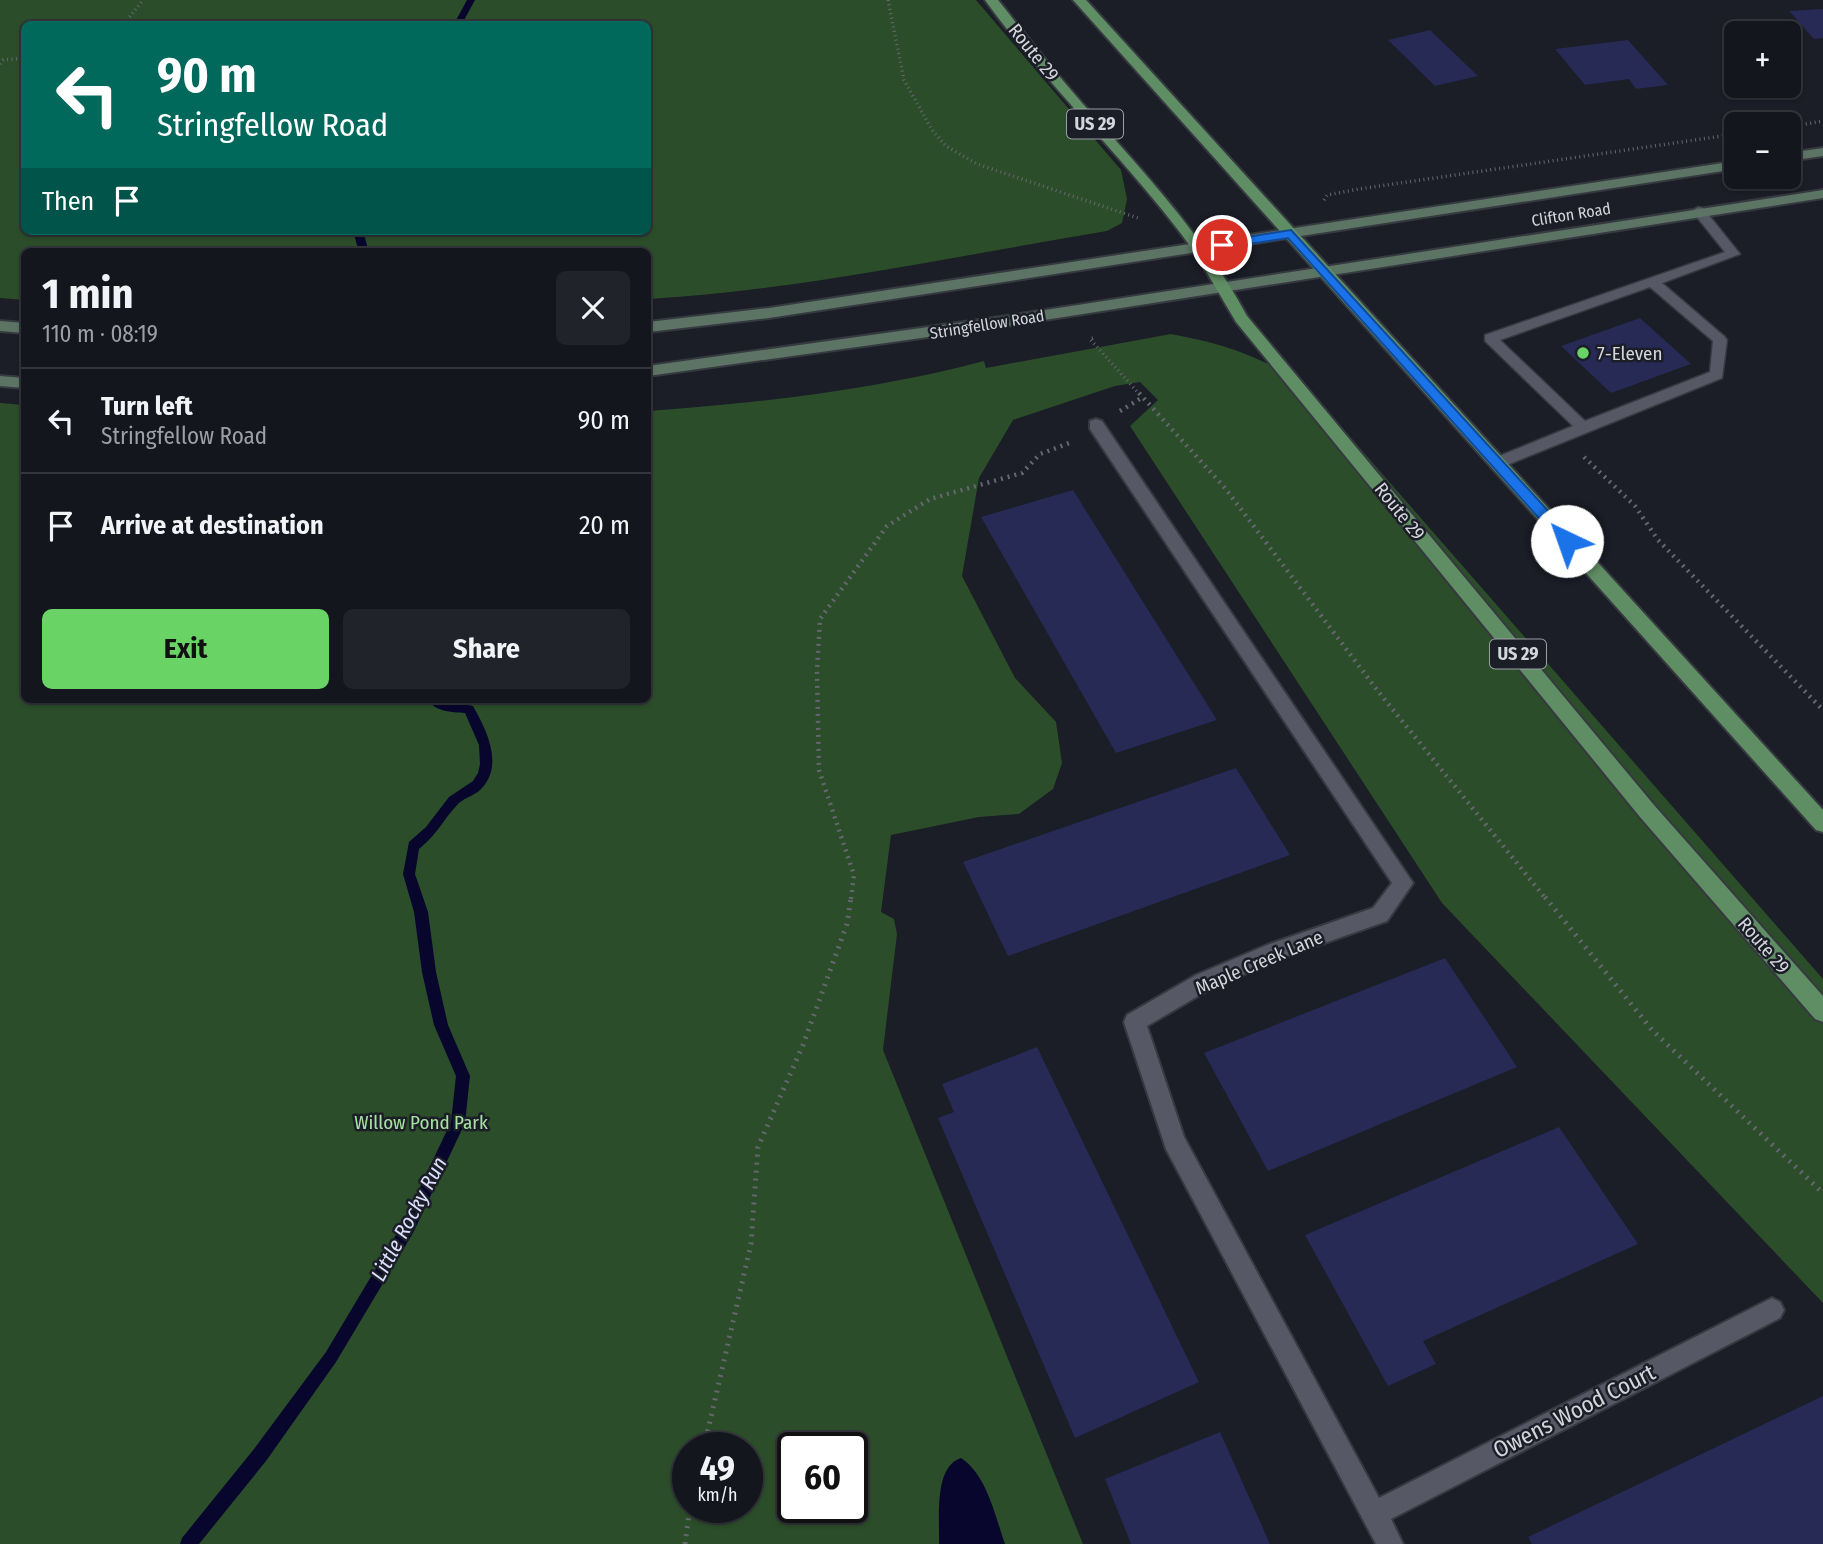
<!DOCTYPE html>
<html lang="en">
<head>
<meta charset="utf-8">
<style>
  body { margin:0; font-family:"Fira Sans Condensed",sans-serif; background:#21232a; color:#f1f3f6; height:100vh; display:flex; flex-direction:column; font-size:26px; white-space:nowrap }
  * { box-sizing:border-box; margin:0 }
  p { font-size:23px; color:#9d9fa4 }
  .icon { flex:none; width:38px; height:38px; fill:none; stroke:currentColor; stroke-width:2; stroke-linecap:round; stroke-linejoin:round }
  .map { position:relative; flex:1; overflow:hidden }
  .drawer { position:absolute; left:21px; top:248px; width:630px; height:455px; display:flex; flex-direction:column; background:#14161d; border-radius:10px; box-shadow:0 2px 5px #0004,0 0 0 2px #33353b }
  .drawer>* { flex:none }
  .guide { position:absolute; left:21px; top:21px; width:630px; height:214px; border-radius:10px; box-shadow:0 2px 5px #0004,0 0 0 2px #33353b; background:#00695c; color:#fff; overflow:hidden }
  .controls { position:absolute; left:1724px; top:21px; display:grid; gap:14px }
  .controls a { display:grid; place-items:center; width:77px; height:77px; border-radius:10px; background:#14161d; box-shadow:0 2px 5px #0004,0 0 0 2px #33353b; font-size:35px }
  .speed { position:absolute; left:672px; top:1432px; display:flex; gap:14px; font-size:35px; font-weight:700; text-align:center }
  .speed>* { display:grid; place-content:center; width:91px; height:91px; border-radius:50%; background:#14161d; box-shadow:0 2px 5px #0004,0 0 0 2px #33353b; line-height:1 }
  .speed small { font-size:18px; font-weight:400 }
  .speed .limit { border:4px solid #111; border-radius:10px; background:#fff; color:#111 }
  .pin { position:absolute; display:grid; place-items:center; width:60px; height:60px; color:#fff; margin:-30px; border:4px solid #fff; border-radius:50%; box-shadow:0 2px 7px #0007 }
  .me { position:absolute; width:77px; margin:-38px; rotate:318deg; stroke-linejoin:round; filter:drop-shadow(0 0 5px #0008) }
  .turn { display:flex; align-items:center; gap:24px; height:147px; padding:0 21px; font-size:32px }
  .turn .icon { width:91px; height:91px; stroke-width:2.5 }
  .turn b { display:block; font-size:49px; line-height:60px }
  .then { display:flex; align-items:center; height:66px; padding:0 21px; background:#0003; gap:14px; font-size:26px }
  .round { display:grid; place-items:center; flex:none; width:74px; height:74px; border-radius:10px; background:#21232a }
  .overview { display:flex; align-items:center; justify-content:space-between; height:119px; padding:0 21px }
  h1 { font-size:42px; font-weight:700; line-height:52px }
  .cta { display:flex; gap:14px; margin-top:auto; padding:14px 21px }
  .cta a { flex:1; height:80px; border-radius:10px; background:#69d465; color:#111; font-size:28px; font-weight:700; line-height:80px; text-align:center }
  .cta a+a { background:#21232a; color:#f1f3f6 }
  ul { padding:0; list-style:none }
  li { display:flex; align-items:center; gap:21px; height:105px; padding:0 21px; border-top:2px solid #33353b }
  li div { flex:1 }
  li b { display:block; font-size:26px }
  li em { font-style:normal }
  .map>svg:first-child { display:block }
  .green { fill:#2b4d29; fill-rule:evenodd }
  .water { fill:#08062d }
  .lines { fill:none; stroke-linecap:round; stroke-linejoin:round }
  .stream { fill:#08062d; fill-rule:evenodd }
  .building { fill:#262a55 }
  .service-casing { stroke:#373941; stroke-width:3 }
  .minor-casing { stroke:#373941; stroke-width:4 }
  .secondary-casing { stroke:#373941; stroke-width:4 }
  .primary-casing { stroke:#373941; stroke-width:4 }
  .path-far2 { stroke:#65676f; stroke-width:3.5; stroke-dasharray:1 3.5; stroke-linecap:butt }
  .path-far1 { stroke:#65676f; stroke-width:4.5; stroke-dasharray:2 5; stroke-linecap:butt }
  .path { stroke:#65676f; stroke-width:5; stroke-dasharray:2 6; stroke-linecap:butt }
  .service { fill:#565965; fill-rule:evenodd }
  .minor { fill:#565965; fill-rule:evenodd }
  .secondary { fill:#5b7464; fill-rule:evenodd }
  .primary { fill:#608e64; fill-rule:evenodd }
  .route { fill:#1a73e8; stroke:#114b97; stroke-width:2 }
  .poi-dot { fill:#69d465; stroke:#1b1d27; stroke-width:2.5 }
  .labels { text-anchor:middle; stroke-width:5; stroke-linejoin:round; paint-order:stroke }
  .far-street-label { font-size:16px; fill:#d4d6dd; stroke:#1b1d27 }
  .shield { fill:#1b1d27; stroke:#9c9ea6; stroke-width:2 }
  .shield-label { font-size:18px; font-weight:bold; fill:#d4d6dd }
  .street-label { font-size:19px; fill:#d4d6dd; stroke:#1b1d27 }
  .poi-label { font-size:19px; fill:#d4d6dd; stroke:#1b1d27; text-anchor:start }
  .park-label { font-size:19px; fill:#a7e2a3; stroke:#1b1d27 }
  .water-label { font-size:21px; font-style:italic; fill:#dae0fe; stroke:#1b1d27 }
  .near-street-label { font-size:23px; fill:#d4d6dd; stroke:#1b1d27 }
</style>
</head>
<body>
<div class="map">
<svg width="1823" height="1544" viewBox="0 0 1823 1544">
  <rect width="100%" height="100%" fill="#1b1d27"/>
  <path class="green" d="M 0,0 L 976,0 L 1121,170 L 1127,199 L 1122,223 L 1107,231 C 955,256 802,290 648,299 L 648,252 L 24,252 L 24,300 L 0,298 ZM 24,24 L 648,24 L 648,231 L 24,231 Z
    M 1171,334 C 1225,344 1256,355 1303,383 L 1823,979 L 1823,1303 L 1442,903 L 1130,426 L 1158,400 L 1140,382 L 1115,386 L 1013,420 L 979,478 L 962,576 L 1015,678 L 1056,722 L 1062,763 L 1053,789 L 1019,814 L 979,817 L 891,835 L 881,912 L 894,919 L 897,934 L 883,1050 L 1083,1544 L 0,1544 L 0,403 L 24,405 L 24,700 L 648,700 L 648,411 C 761,403 874,390 984,361 L 986,368 ZM 688,1447 L 747,1447 L 747,1507 L 688,1507 ZM 793,1447 L 852,1447 L 852,1507 L 793,1507 Z"/>
  <path class="water" d="M 961,1458 C 987,1475 995,1516 1005,1544 L 939,1544 C 940,1520 933,1467 961,1458 Z"/>
  <g class="lines">
    <path class="stream" d="M 467,0 L 475,0 L 462,24 L 454,24 Z
      M 353,231 L 363,231 L 369,252 L 359,252 Z
      M 427,700 L 443,700 L 473,706 C 486,729 504,764 482,788 C 476,795 466,797 459,803 C 444,818 437,835 419,849 L 415,874 L 428,912 L 436,972 L 448,1025 L 470,1076 L 465,1123 L 413,1233 L 336,1362 L 266,1461 L 199,1544 L 180,1544 L 182,1538 L 254,1449 L 326,1352 L 403,1223 L 451,1122 L 456,1076 L 434,1025 L 422,972 L 414,912 L 403,874 L 409,842 L 426,827 L 449,797 L 473,781 L 478,773 L 480,764 L 479,745 L 465,713 C 451,712 437,712 427,700 Z"/>
  </g>
  <path class="building" d="M 1823,9 L 1823,38 L 1814,39 L 1789,11 Z
    M 1430,30 L 1478,76 L 1435,86 L 1388,40 Z
    M 1628,40 L 1668,85 L 1636,89 L 1629,79 L 1585,85 L 1555,49 Z
    M 1640,318 L 1691,364 L 1611,393 L 1561,346 Z
    M 1073,490 L 1217,720 L 1116,753 L 981,517 Z
    M 1236,768 L 1290,855 L 1008,956 L 963,862 Z
    M 1445,958 L 1517,1067 L 1268,1171 L 1204,1053 Z
    M 1037,1047 L 1199,1382 L 1075,1438 L 938,1118 L 954,1112 L 942,1084 Z
    M 1559,1127 L 1638,1244 L 1423,1341 L 1436,1364 L 1388,1386 L 1305,1235 Z
    M 1823,1396 L 1823,1544 L 1532,1544 L 1528,1537 Z
    M 1220,1432 L 1270,1544 L 1131,1544 L 1105,1479 Z"/>
  <g class="lines">
    <defs>
      <path id="service" d="M 1698,207 L 1703,208 L 1740,254 L 1662,283 L 1725,337 L 1727,340 L 1722,378 L 1502,467 L 1492,467 L 1489,463 L 1492,459 L 1573,426 L 1485,341 L 1485,335 L 1725,252 L 1692,211 ZM 1650,287 L 1713,341 L 1710,372 L 1585,421 L 1500,340 Z"/>
      <path id="minor" d="M 1096,419 L 1102,421 L 1413,883 L 1387,921 L 1279,959 L 1210,989 L 1147,1026 L 1184,1137 L 1379,1498 L 1764,1302 L 1772,1298 L 1780,1302 L 1784,1310 L 1780,1318 L 1391,1519 L 1403,1544 L 1376,1544 L 1166,1149 L 1124,1022 L 1127,1015 L 1196,975 L 1267,945 L 1373,908 L 1392,883 L 1090,429 L 1090,421 Z"/>
      <path id="secondary" d="M 1823,148 L 1823,156 L 1788,161 L 1788,153 Z
        M 1736,161 L 1736,169 L 769,318 L 648,332 L 648,322 L 769,308 Z
        M 1823,190 L 1823,198 L 1000,327 L 648,376 L 648,366 L 1000,317 Z
        M 0,321 L 24,323 L 24,333 L 0,331 Z
        M 0,376 L 24,378 L 24,388 L 0,386 Z"/>
      <path id="primary" d="M 985,0 L 998,0 C 1026,35 1053,70 1083,104 C 1143,171 1204,236 1247,316 L 1654,805 L 1823,996 L 1823,1022 L 1815,1019 L 1640,817 L 1236,322 C 1218,292 1202,262 1182,235 C 1120,153 1045,83 985,0 Z
        M 1073,0 L 1086,0 L 1823,810 L 1823,832 L 1816,830 Z"/>
    </defs>
    <use href="#service" class="service-casing"/>
    <use href="#minor" class="minor-casing"/>
    <use href="#secondary" class="secondary-casing"/>
    <use href="#primary" class="primary-casing"/>
    <path class="path-far2" d="M 888,0 L 904,80 L 932,130 L 946,146 L 977,164 L 1138,218
      M 124,24 L 143,0
      M 0,64 L 3,60 L 24,58
      M 1788,127 L 1823,121
      M 1324,200 L 1327,195 L 1359,189 L 1736,134
      M 1093,338 L 1090,339 L 1140,395"/>
    <path class="path-far1" d="M 1139,393 L 1225,488 L 1377,690 L 1546,899
      M 1120,411 L 1143,397
      M 1584,457 L 1635,506 L 1658,540 L 1823,710
      M 851,899 L 854,875 L 819,770 L 817,671 L 820,619 L 887,526 L 930,499 L 1022,473 L 1040,454 L 1072,442"/>
    <path class="path" d="M 1545,897 L 1652,1030 L 1823,1193
      M 704,1447 L 751,1244 L 758,1147 L 803,1045 L 847,924 L 851,897
      M 685,1544 L 690,1507"/>
    <use href="#service" class="service"/>
    <use href="#minor" class="minor"/>
    <use href="#secondary" class="secondary"/>
    <use href="#primary" class="primary"/>
  </g>
  <path class="route" d="M 1291,230 L 1572,537 L 1572,544 L 1562,544 L 1288,238 L 1222,248 L 1215,245 L 1222,241 Z"/>
  <circle class="poi-dot" cx="1583" cy="353" r="7"/>
  <g class="labels">
    <g class="far-street-label">
      <text transform="translate(1571 214) rotate(-9)" y="6">Clifton Road</text>
      <text transform="translate(987 324) rotate(-9)" y="6">Stringfellow Road</text>
    </g>
    <g class="shield">
      <rect x="1067" y="109.5" width="56" height="29" rx="5"/>
      <rect x="1490" y="639.5" width="56" height="29" rx="5"/>
    </g>
    <g class="shield-label">
      <text x="1095" y="130">US 29</text>
      <text x="1518" y="660">US 29</text>
    </g>
    <g class="street-label">
      <text transform="translate(1034 52) rotate(51)" y="7">Route 29</text>
      <text transform="translate(1400 511) rotate(51)" y="7">Route 29</text>
      <text transform="translate(1764 945) rotate(49)" y="7">Route 29</text>
      <text transform="translate(1259 962) rotate(-23)" y="7">Maple Creek Lane</text>
    </g>
    <g class="poi-label">
      <text x="1597" y="360">7-Eleven</text>
    </g>
    <g class="park-label">
      <text x="421" y="1129">Willow Pond Park</text>
    </g>
    <g class="water-label">
      <text transform="translate(409 1219) rotate(-62)" y="7">Little Rocky Run</text>
    </g>
    <g class="near-street-label">
      <text transform="translate(1574 1411) rotate(-27)" y="8">Owens Wood Court</text>
    </g>
  </g>
</svg>
<div class="controls">
<a>+</a>
<a>−</a>
</div>
<div class="speed"><div>49<small>km/h</small></div><div class="limit">60</div></div>
<div class="pin" style="left:1222px;top:245px;background:#d93025"><svg class="icon" aria-label="arrive" viewBox="0 0 24 24"><path d="M6 21V4h12l-3 4 3 4H6"/></svg></div>
<svg class="me" style="left:1567px;top:541px" viewBox="-20 -20 40 40"><circle r="19" fill="#fff"/><path d="M0-13L10 11 0 6-10 11z" fill="#1a73e8"/></svg>
<div class="guide">
<div class="turn"><svg class="icon" aria-label="left" viewBox="0 0 24 24"><path d="M17 20v-9H6M10 6l-5 5 5 5"/></svg><div><b>90 m</b>Stringfellow Road</div></div>
<div class="then">Then<svg class="icon" aria-label="arrive" viewBox="0 0 24 24"><path d="M6 21V4h12l-3 4 3 4H6"/></svg></div>
</div>
<section class="drawer">
<div class="overview"><div><h1>1 min</h1><p>110 m · 08:19</p></div><a class="round"><svg class="icon" aria-label="close" viewBox="0 0 24 24"><path d="M6 6l12 12M18 6L6 18"/></svg></a></div>
<ul>
<li><svg class="icon" aria-label="left" viewBox="0 0 24 24"><path d="M17 20v-9H6M10 6l-5 5 5 5"/></svg><div><b>Turn left</b><p>Stringfellow Road</p></div><em>90 m</em></li>
<li><svg class="icon" aria-label="arrive" viewBox="0 0 24 24"><path d="M6 21V4h12l-3 4 3 4H6"/></svg><div><b>Arrive at destination</b></div><em>20 m</em></li>
</ul>
<div class="cta"><a>Exit</a><a>Share</a></div>
</section>
</div>
</body>
</html>
